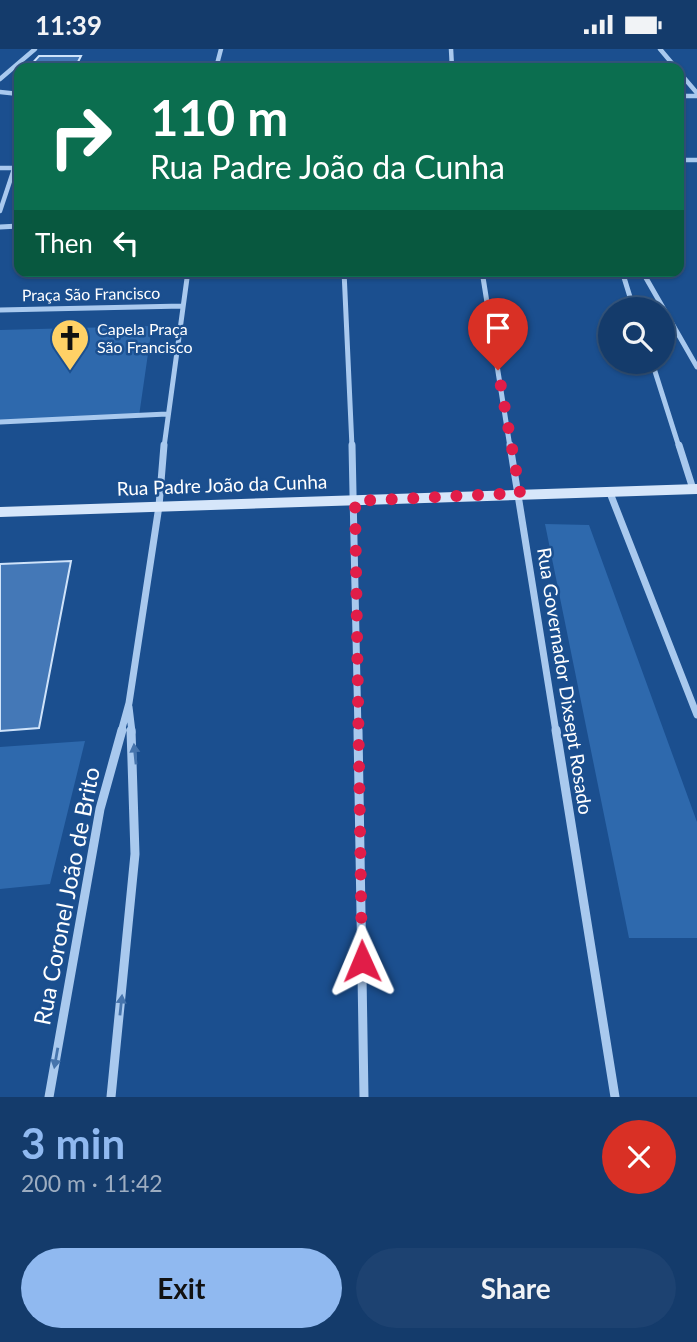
<!DOCTYPE html>
<html lang="en">
<head>
<meta charset="utf-8">
<style>
  body { margin:0; font-family:Lato,sans-serif; background:#1d4271; color:#f1f3f6; height:100vh; display:flex; flex-direction:column; font-size:26px; white-space:nowrap }
  * { box-sizing:border-box; margin:0 }
  p { font-size:23px; color:#9dadc1 }
  .icon { flex:none; width:38px; height:38px; fill:none; stroke:currentColor; stroke-width:2; stroke-linecap:round; stroke-linejoin:round }
  .map { position:relative; height:1048px; overflow:hidden }
  .details { display:flex; flex-direction:column; background:#143b6b; flex:1 }
  .details>* { flex:none }
  .banner { position:absolute; left:14px; top:14px; width:670px; height:214px; border-radius:14px; box-shadow:0 2px 5px #0004,0 0 0 2px #33557e; background:#0b6e4f; color:#fff; overflow:hidden }
  .buttons { position:absolute; left:598px; top:248px; display:grid; gap:14px }
  .buttons a { display:grid; place-items:center; width:77px; height:77px; border-radius:50%; background:#143b6b; box-shadow:0 2px 5px #0004,0 0 0 2px #33557e; font-size:35px }
  .pin { position:absolute; display:grid; place-items:center; width:60px; height:60px; color:#fff; margin:-72px -30px; border-radius:50% 50% 50% 0; rotate:-45deg; box-shadow:0 0 7px #0007 }
  .pin .icon { rotate:45deg }
  .me { position:absolute; width:77px; margin:-38px; rotate:359deg; stroke-linejoin:round; filter:drop-shadow(0 0 5px #0008) }
  .turn { display:flex; align-items:center; gap:24px; height:147px; padding:0 21px; font-size:32px }
  .turn .icon { width:91px; height:91px; stroke-width:2.5 }
  .turn b { display:block; font-size:49px; line-height:60px }
  .then { display:flex; align-items:center; height:66px; padding:0 21px; background:#0003; gap:14px; font-size:26px }
  .round { display:grid; place-items:center; flex:none; width:74px; height:74px; border-radius:37px; background:#1d4271 }
  .summary { display:flex; align-items:center; justify-content:space-between; height:119px; padding:0 21px }
  h1 { font-size:42px; font-weight:700; line-height:52px; color:#90b9f0 }
  .action { display:flex; gap:14px; margin-top:auto; padding:14px 21px }
  .action a { flex:1; height:80px; border-radius:42px; background:#90b9f0; color:#111; font-size:28px; font-weight:700; line-height:80px; text-align:center }
  .action a+a { background:#1d4271; color:#f1f3f6 }
  .status { display:flex; justify-content:space-between; align-items:center; height:49px; padding:0 35px; background:#143b6b; direction:ltr }
  .status svg { height:19px; fill:currentColor }
  .map>svg:first-child { display:block }
  .green { fill:#2e69ad }
  .building { fill:#4478b7; stroke:#cfe3fa; stroke-width:2 }
  .lines { fill:none; stroke-linecap:round; stroke-linejoin:round }
  .street-far3 { stroke:#a9c9ee; stroke-width:4.5 }
  .street-far2 { stroke:#a9c9ee; stroke-width:5 }
  .street-far1 { stroke:#a9c9ee; stroke-width:7 }
  .street { stroke:#a9c9ee; stroke-width:9 }
  .secondary { fill:#d6e6fa; fill-rule:evenodd }
  .oneway { fill:#4674ac }
  .route { stroke:#e11d48; stroke-width:12; stroke-dasharray:0 21.6 }
  .labels { text-anchor:middle; stroke-width:5; stroke-linejoin:round; paint-order:stroke }
  .far-street-label { font-size:16px; fill:#fff; stroke:#1b4f8f }
  .far-poi-label { font-size:16px; fill:#fff; stroke:#1b4f8f; text-anchor:start }
  .street-label { font-size:19px; fill:#fff; stroke:#1b4f8f }
  .near-street-label { font-size:23px; fill:#fff; stroke:#1b4f8f }
</style>
</head>
<body>
<div class="status"><b>11:39</b><svg viewBox="0 0 49 12"><path d="M0 12V9h3v3zM5 12V6h3v6zM10 12V3h3v9zM15 12V0h3v12zM26 1h20v11H26zM47 4h2v5h-2z"/></svg></div>
<div class="map">
<svg width="697" height="1048" viewBox="0 0 697 1048">
  <rect width="100%" height="100%" fill="#1b4f8f"/>
  <path class="green" d="M 152,277 L 139,367 L 0,371 L 0,281 Z
    M 545,475 L 589,476 L 697,773 L 697,889 L 629,889 Z
    M 85,692 L 50,835 L 0,840 L 0,698 Z"/>
  <path class="building" d="M 39,7 L 81,7 L 75,19 L 28,19 Z
    M 71,512 L 39,679 L 0,682 L 0,515 Z"/>
  <g class="lines">
    <path class="street-far3" d="M 451,0 L 452,19
      M 660,0 L 676,19
      M 216,19 L 221,0
      M 679,23 L 697,44
      M 0,30 L 35,0
      M 0,43 L 19,45
      M 679,47 L 697,47
      M 679,111 L 697,111
      M 0,119 L 14,119
      M 0,162 L 19,105"/>
    <path class="street-far2" d="M 0,178 L 19,177
      M 344,222 L 352,398
      M 482,222 L 510,398
      M 622,222 L 634,261
      M 642,222 L 697,318
      M 0,261 L 183,257
      M 652,313 L 679,398
      M 0,373 L 167,365
      M 164,398 L 188,222"/>
    <path class="street-far1" d="M 352,396 L 358,683
      M 510,396 L 556,683
      M 679,396 L 693,440
      M 610,444 L 697,666
      M 129,658 L 132,683
      M 121,683 L 129,654 L 159,457 L 164,396"/>
    <path class="street" d="M 358,681 L 364,1048
      M 556,681 L 615,1048
      M 49,1048 L 100,760 L 122,681
      M 111,1048 L 135,805 L 131,681"/>
    <path class="secondary" d="M 697,435 L 697,445 L 0,468 L 0,458 Z"/>
  </g>
  <defs><path id="oneway-solid" d="M-6-.8H1V-3.2L6.5 0L1 3.2V.8H-6Z" transform="scale(1.75)"/></defs>
  <g class="oneway">
    <use href="#oneway-solid" transform="translate(135 705) rotate(-96)"/>
    <use href="#oneway-solid" transform="translate(121 956) rotate(-84)"/>
    <use href="#oneway-solid" transform="translate(56 1009) rotate(100)"/>
  </g>
  <g class="lines">
    <path class="route" d="M 362,912 L 355,452 L 520,444 L 498,321"/>
  </g>
  <defs>
    <symbol id="church-pin" viewBox="-11 -11 22 30"><path d="M0 17L-7.5 6A9.5 9.5 0 1 1 7.5 6Z" fill="#ffd166" stroke="#1b4f8f"/><path d="M-1.2-6h2.4v3.5h3.3v2.4h-3.3V6h-2.4V-.1h-3.3v-2.4h3.3Z" fill="#111"/></symbol>
  </defs>
  <g fill-rule="evenodd">
    <use href="#church-pin" x="48" y="267" width="44" height="60"/>
  </g>
  <g class="labels">
    <g class="far-street-label">
      <text transform="translate(91 245) rotate(-1)" y="6">Praça São Francisco</text>
    </g>
    <g class="far-poi-label">
      <text x="97" y="286">Capela Praça<tspan x="97" dy="18">São Francisco</tspan></text>
    </g>
    <g class="street-label">
      <text transform="translate(222 436) rotate(-2)" y="7">Rua Padre João da Cunha</text>
      <text transform="translate(565 632) rotate(81)" y="7">Rua Governador Dixsept Rosado</text>
    </g>
    <g class="near-street-label">
      <text transform="translate(67 847) rotate(-79)" y="8">Rua Coronel João de Brito</text>
    </g>
  </g>
</svg>
<div class="buttons">
<a><svg class="icon" aria-label="search" viewBox="0 0 24 24"><circle cx="10" cy="10" r="6"/><path d="M15 15l6 6"/></svg></a>
</div>
<div class="pin" style="left:498px;top:321px;background:#d93025"><svg class="icon" aria-label="arrive" viewBox="0 0 24 24"><path d="M6 21V4h12l-3 4 3 4H6"/></svg></div>
<svg class="me" style="left:362px;top:912px" viewBox="-20 -20 40 40"><path d="M0-17L14 15 0 8-14 15z" fill="#e11d48" stroke="#fff" stroke-width="4"/></svg>
<div class="banner">
<div class="turn"><svg class="icon" aria-label="right" viewBox="0 0 24 24"><path d="M7 20v-9h11M14 6l5 5-5 5"/></svg><div><b>110 m</b>Rua Padre João da Cunha</div></div>
<div class="then">Then<svg class="icon" aria-label="left" viewBox="0 0 24 24"><path d="M17 20v-9H6M10 6l-5 5 5 5"/></svg></div>
</div>
</div>
<section class="details">
<div class="summary"><div><h1>3 min</h1><p>200 m · 11:42</p></div><a class="round" style="background:#d93025;color:#fff"><svg class="icon" aria-label="close" viewBox="0 0 24 24"><path d="M6 6l12 12M18 6L6 18"/></svg></a></div>
<div class="action"><a>Exit</a><a>Share</a></div>
</section>
</body>
</html>
